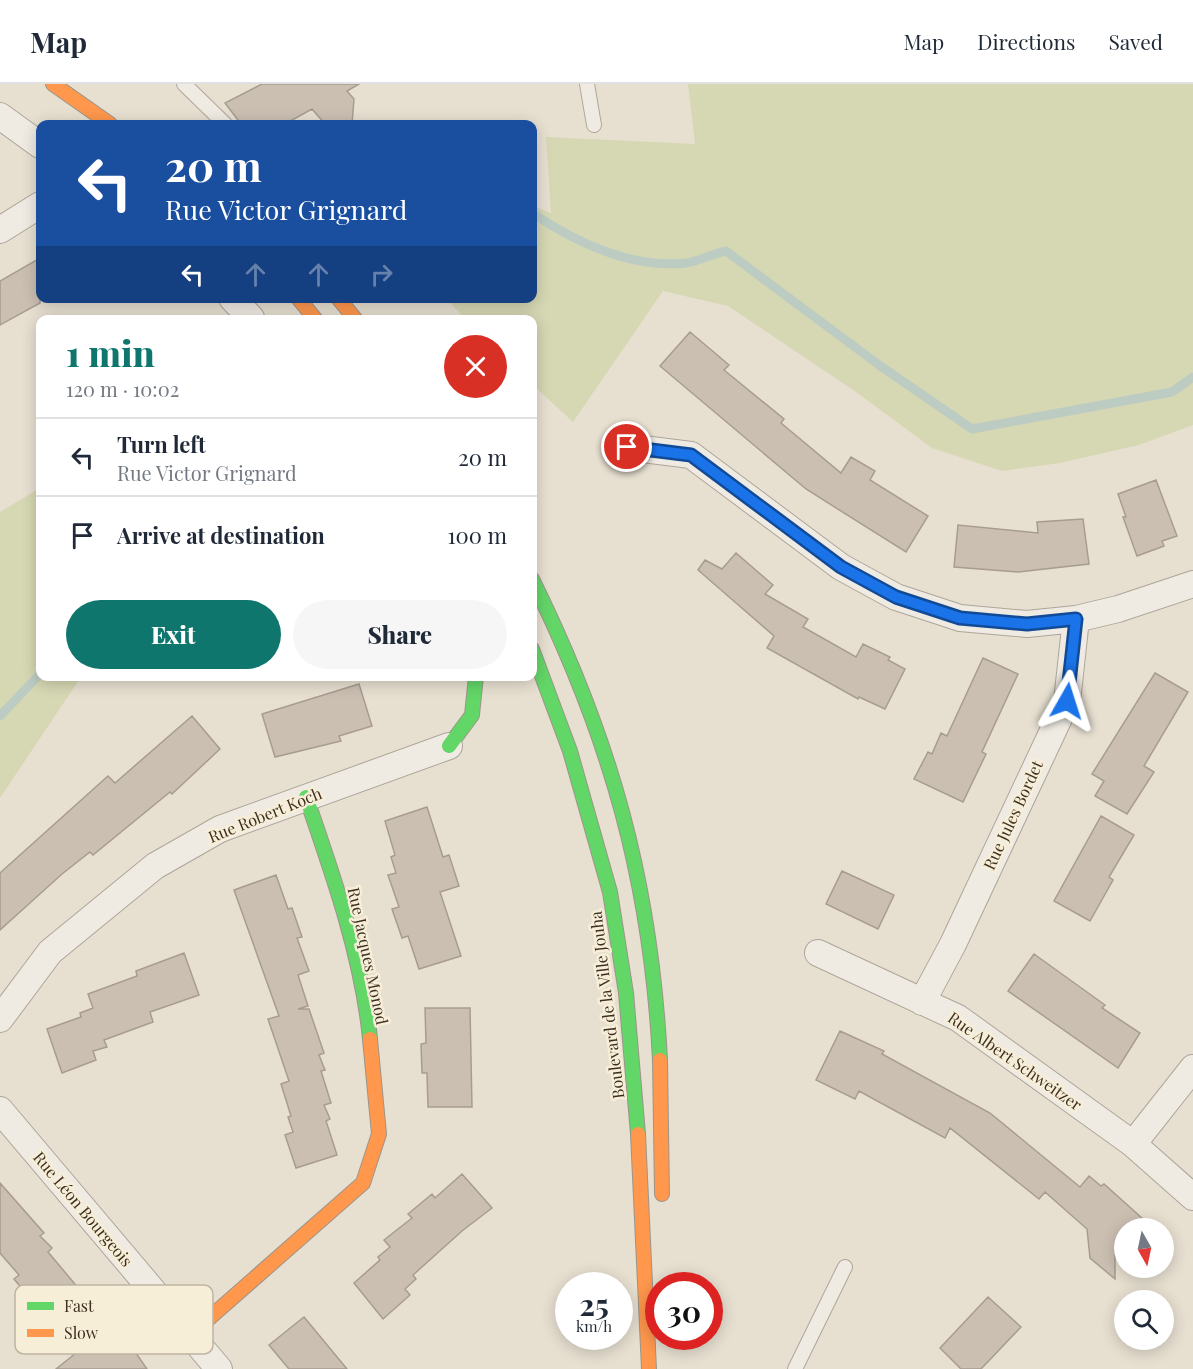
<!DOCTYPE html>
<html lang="en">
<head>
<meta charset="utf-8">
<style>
  body { margin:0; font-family:"Playfair Display",serif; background:#f6f6f7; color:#1f2937; height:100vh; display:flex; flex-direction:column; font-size:22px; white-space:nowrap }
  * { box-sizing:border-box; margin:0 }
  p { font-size:20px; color:#747a83 }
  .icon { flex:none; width:33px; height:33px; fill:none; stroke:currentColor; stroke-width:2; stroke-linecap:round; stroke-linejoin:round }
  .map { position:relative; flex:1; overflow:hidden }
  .panel { position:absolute; left:36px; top:231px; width:501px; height:366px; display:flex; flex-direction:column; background:#fff; border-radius:12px; box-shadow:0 3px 15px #0003 }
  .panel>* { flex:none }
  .guide { position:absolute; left:36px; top:36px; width:501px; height:183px; border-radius:12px; box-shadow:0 3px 15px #0003; background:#1a4fa0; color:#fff; overflow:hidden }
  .needle { width:39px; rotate:171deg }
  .controls { position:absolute; left:1114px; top:1134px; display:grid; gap:12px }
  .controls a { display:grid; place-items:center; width:60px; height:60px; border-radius:50%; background:#fff; box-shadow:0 3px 15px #0003; font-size:30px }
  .speed { position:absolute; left:555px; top:1188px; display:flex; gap:12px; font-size:30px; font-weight:700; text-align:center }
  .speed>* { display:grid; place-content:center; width:78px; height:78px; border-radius:50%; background:#fff; box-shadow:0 3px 15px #0003; line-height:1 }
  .speed small { font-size:15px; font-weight:400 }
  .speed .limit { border:9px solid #d22; background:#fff; color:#111 }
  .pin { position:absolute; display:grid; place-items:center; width:51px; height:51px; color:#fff; margin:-26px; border:3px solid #fff; border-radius:50%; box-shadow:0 2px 6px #0007 }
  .me { position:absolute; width:66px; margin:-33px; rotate:6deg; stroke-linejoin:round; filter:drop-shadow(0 0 4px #0008) }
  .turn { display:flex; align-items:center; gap:21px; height:126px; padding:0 30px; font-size:27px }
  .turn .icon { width:78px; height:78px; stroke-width:2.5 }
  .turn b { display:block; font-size:42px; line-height:51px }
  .lanes { display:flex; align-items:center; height:57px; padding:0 30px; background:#0003; justify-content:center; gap:30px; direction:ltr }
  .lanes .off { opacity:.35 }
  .round { display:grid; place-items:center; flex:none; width:63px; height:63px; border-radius:32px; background:#f6f6f7 }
  .head { display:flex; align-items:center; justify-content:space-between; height:102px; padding:0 30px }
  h1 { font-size:36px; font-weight:800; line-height:45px; color:#0f766e }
  .primary-button { display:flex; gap:12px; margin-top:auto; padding:12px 30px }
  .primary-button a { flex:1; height:69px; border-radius:36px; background:#0f766e; color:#fff; font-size:24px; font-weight:800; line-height:69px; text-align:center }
  .primary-button a+a { background:#f6f6f7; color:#1f2937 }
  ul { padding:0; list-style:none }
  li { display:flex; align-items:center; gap:18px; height:78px; padding:0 30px; border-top:2px solid #e0e1e3 }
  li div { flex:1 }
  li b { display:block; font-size:22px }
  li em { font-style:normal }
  header { display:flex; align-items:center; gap:36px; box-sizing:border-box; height:84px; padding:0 30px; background:#fff; border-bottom:2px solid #e0e1e3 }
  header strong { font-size:28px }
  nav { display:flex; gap:33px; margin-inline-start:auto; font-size:21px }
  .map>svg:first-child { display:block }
  .green { fill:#d6d7b3 }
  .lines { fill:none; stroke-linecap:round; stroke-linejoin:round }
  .stream { stroke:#bcccc2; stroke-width:9 }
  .building { fill:#cbbfb2; stroke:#a89c90; stroke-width:1.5 }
  .lane-casing { stroke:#ada599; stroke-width:16 }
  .street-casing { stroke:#ada599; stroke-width:28 }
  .fast-casing { stroke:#9c958a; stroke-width:16 }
  .slow-casing { stroke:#9c958a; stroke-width:16 }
  .lane { stroke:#efebe3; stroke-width:14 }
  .street { stroke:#efebe3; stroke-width:26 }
  .fast { stroke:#63d668; stroke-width:14 }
  .slow { stroke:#ff974d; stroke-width:14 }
  .route-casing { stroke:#114b97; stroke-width:15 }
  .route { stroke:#1a73e8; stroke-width:10 }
  .labels { text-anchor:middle; stroke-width:5; stroke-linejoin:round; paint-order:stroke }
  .street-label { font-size:16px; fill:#3d2e20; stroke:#f7eed8 }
  .key { fill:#f7eed8; stroke:#bfb4a1; stroke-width:1.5 }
  .key-label { font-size:16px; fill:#3d2e20 }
</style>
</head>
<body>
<header>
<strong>Map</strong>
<nav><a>Map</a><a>Directions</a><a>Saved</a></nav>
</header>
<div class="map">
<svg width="1193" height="1285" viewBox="0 0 1193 1285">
  <rect width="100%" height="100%" fill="#e7e0d1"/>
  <path class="green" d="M 688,0 L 1193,0 L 1193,341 L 1139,361 L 1060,379 L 1002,387 L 932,364 L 856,308 L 728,222 L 663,207 L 573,338 L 533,301 L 532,236 L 465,235 L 447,215 L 532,214 L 533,122 L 551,129 L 546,53 L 695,60 Z
    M 40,404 L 40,592 L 81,593 L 0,714 L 0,428 Z"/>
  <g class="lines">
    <path class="stream" d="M 532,129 C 577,159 631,185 686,179 C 699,177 712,170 726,167 L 879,281 L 972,345 L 1172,308 L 1193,293
      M 0,632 L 40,590"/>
  </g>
  <path class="building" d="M 262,0 L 359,0 L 347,7 L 354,15 L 352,40 L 325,40 L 312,25 L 285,40 L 241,40 L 225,19 Z
    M 40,174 L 40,219 L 0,241 L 0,197 Z
    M 690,248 L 729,281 L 724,286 L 784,335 L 781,339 L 841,389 L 851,373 L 875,387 L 870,396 L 928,432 L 906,468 L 806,405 L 660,282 Z
    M 1156,396 L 1177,452 L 1162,457 L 1164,462 L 1137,472 L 1123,433 L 1126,433 L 1118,410 Z
    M 1083,435 L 1089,480 L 1018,488 L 954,483 L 958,441 L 1038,449 L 1037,438 Z
    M 736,469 L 773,501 L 765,510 L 808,535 L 803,543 L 856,573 L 863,560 L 890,573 L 888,576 L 905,585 L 885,625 L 859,613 L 858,615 L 767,564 L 774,552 L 698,486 L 705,476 L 722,485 Z
    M 983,574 L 1018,590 L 982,668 L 986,670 L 963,718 L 914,695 L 928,668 L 932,670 L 941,649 L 947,652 Z
    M 1155,589 L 1188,608 L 1144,682 L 1154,688 L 1127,730 L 1095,712 L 1104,697 L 1092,690 Z
    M 359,600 L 372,642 L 339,652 L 341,657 L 275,673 L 262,630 Z
    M 192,632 L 220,665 L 172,710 L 170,708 L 93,771 L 90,768 L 62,790 L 0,846 L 0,789 L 108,692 L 115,699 Z
    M 427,723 L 443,773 L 449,771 L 459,802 L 440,808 L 461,872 L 419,885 L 408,852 L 402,854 L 392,825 L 399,823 L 388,791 L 396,789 L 391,773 L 395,771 L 385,737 Z
    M 1101,732 L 1134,751 L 1109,793 L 1113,796 L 1090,837 L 1054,817 Z
    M 842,787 L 894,811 L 878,845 L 826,820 Z
    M 276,791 L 288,825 L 292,824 L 302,853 L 297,854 L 309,887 L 298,891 L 308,922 L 298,925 L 309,925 L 324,969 L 319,971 L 325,986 L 321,987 L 331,1019 L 324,1021 L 330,1035 L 326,1037 L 337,1071 L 296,1084 L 285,1051 L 293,1048 L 288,1033 L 291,1032 L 281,1000 L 289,997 L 268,935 L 279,932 L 234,806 Z
    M 184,869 L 199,911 L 150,928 L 153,938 L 104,956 L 107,963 L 93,967 L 96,976 L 62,989 L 47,945 L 81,933 L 80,929 L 93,924 L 88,910 L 137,892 L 136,887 Z
    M 1034,870 L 1105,921 L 1102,924 L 1140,949 L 1118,984 L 1008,907 Z
    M 425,924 L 470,924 L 472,1023 L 428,1023 L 427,989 L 422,989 L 421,960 L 426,959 Z
    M 840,947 L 884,967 L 882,970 L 990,1029 L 1080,1103 L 1089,1092 L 1101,1102 L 1104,1100 L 1153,1144 L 1125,1144 L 1125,1179 L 1115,1170 L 1115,1195 L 1090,1174 L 1087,1145 L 1045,1108 L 1039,1115 L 950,1044 L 945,1054 L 859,1007 L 855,1015 L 816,996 Z
    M 462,1090 L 492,1124 L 462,1147 L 413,1191 L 416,1195 L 405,1205 L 410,1211 L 383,1235 L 354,1199 L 380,1176 L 378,1173 L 390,1163 L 384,1156 L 412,1134 L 408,1130 L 432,1110 L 435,1114 Z
    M 0,1099 L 44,1149 L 40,1152 L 52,1164 L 48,1168 L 111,1243 L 115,1239 L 147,1285 L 56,1285 L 76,1269 L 14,1195 L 19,1191 L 0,1169 Z
    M 988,1213 L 1021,1243 L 981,1285 L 961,1285 L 940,1264 Z
    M 304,1233 L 347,1285 L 289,1285 L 269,1261 Z"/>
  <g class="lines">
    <defs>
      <path id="lane" d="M 184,0 L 225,40
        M 587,0 L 594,41
        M 795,1285 L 845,1183"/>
      <path id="street" d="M 0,32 L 40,61
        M 0,146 L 40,121
        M 232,214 L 251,234
        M 627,363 L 691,371 L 841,483 L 896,513 L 960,534 L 1027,540 L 1076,535 L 1118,525 L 1193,500
        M 818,869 L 958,934 L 1133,1060 L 1193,1113
        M 922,918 L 953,860 L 1067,617 L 1076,535
        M 0,935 L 50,868 L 155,782 L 220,745 L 449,662
        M 0,1026 L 219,1285
        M 1133,1060 L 1193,984"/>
      <path id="fast" d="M 532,495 C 611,655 651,798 660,976
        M 532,565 L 570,667 L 610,808 L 626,909 L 638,1050
        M 449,662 L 472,631 L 476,592
        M 306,713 C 333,791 362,873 370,955"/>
      <path id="slow" d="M 53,0 L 110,40
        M 298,214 L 316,236
        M 338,214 L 356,236
        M 660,976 L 662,1110
        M 638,1050 L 649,1285
        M 190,1251 L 363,1099 L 379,1050 L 370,955"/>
    </defs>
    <use href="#lane" class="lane-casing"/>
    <use href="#street" class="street-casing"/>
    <use href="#fast" class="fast-casing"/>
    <use href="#slow" class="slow-casing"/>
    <use href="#lane" class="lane"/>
    <use href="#street" class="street"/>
    <use href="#fast" class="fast"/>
    <use href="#slow" class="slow"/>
  </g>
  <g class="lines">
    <defs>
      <path id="route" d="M 627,363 L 691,371 L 841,483 L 896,513 L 960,534 L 1027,540 L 1076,535 L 1067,617"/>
    </defs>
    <use href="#route" class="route-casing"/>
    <use href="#route" class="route"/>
  </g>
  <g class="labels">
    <g class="street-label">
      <text transform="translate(265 731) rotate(-22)" y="6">Rue Robert Koch</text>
      <text transform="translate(1013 731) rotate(-65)" y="6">Rue Jules Bordet</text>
      <text transform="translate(368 872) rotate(78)" y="6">Rue Jacques Monod</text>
      <text transform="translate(607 921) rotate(-97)" y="6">Boulevard de la Ville Jouha</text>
      <text transform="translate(1015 977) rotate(35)" y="6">Rue Albert Schweitzer</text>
      <text transform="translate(83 1125) rotate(50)" y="6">Rue Léon Bourgeois</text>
    </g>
  </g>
  <rect x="15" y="1201" width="198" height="69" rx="9" class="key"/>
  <rect x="27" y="1218" width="27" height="8" fill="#63d668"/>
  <rect x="27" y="1245" width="27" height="8" fill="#ff974d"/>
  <g class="key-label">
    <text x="64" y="1228">Fast</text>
    <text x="64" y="1255">Slow</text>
  </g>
</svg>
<div class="controls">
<a><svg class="needle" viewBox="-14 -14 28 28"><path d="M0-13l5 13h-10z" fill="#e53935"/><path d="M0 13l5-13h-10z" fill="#747a83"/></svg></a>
<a><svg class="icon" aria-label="search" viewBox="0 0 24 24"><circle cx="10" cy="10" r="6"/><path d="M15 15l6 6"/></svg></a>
</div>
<div class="speed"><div>25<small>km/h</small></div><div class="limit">30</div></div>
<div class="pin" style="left:627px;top:363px;background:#d93025"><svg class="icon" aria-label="arrive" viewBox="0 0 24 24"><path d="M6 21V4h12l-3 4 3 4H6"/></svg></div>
<svg class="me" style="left:1067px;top:617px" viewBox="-20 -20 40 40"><path d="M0-17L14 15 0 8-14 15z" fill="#1a73e8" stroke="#fff" stroke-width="4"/></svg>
<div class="guide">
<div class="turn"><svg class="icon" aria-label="left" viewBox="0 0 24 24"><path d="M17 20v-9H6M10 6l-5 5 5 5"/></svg><div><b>20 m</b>Rue Victor Grignard</div></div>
<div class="lanes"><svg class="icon" aria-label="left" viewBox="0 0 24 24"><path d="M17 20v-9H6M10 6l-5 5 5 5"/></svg><svg class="icon off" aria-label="ahead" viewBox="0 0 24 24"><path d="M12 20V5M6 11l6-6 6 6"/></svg><svg class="icon off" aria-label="ahead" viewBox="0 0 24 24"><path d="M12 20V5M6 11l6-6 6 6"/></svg><svg class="icon off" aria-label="right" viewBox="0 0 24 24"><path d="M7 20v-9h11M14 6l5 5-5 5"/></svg></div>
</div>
<section class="panel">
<div class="head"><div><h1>1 min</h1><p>120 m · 10:02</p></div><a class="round" style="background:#d93025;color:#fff"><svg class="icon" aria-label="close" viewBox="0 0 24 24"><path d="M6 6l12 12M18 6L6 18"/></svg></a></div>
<ul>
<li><svg class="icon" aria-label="left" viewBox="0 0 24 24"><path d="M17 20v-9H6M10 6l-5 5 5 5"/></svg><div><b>Turn left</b><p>Rue Victor Grignard</p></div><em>20 m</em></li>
<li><svg class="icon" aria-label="arrive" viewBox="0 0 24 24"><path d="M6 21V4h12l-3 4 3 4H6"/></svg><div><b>Arrive at destination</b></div><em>100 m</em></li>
</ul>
<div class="primary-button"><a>Exit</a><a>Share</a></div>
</section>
</div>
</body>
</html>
